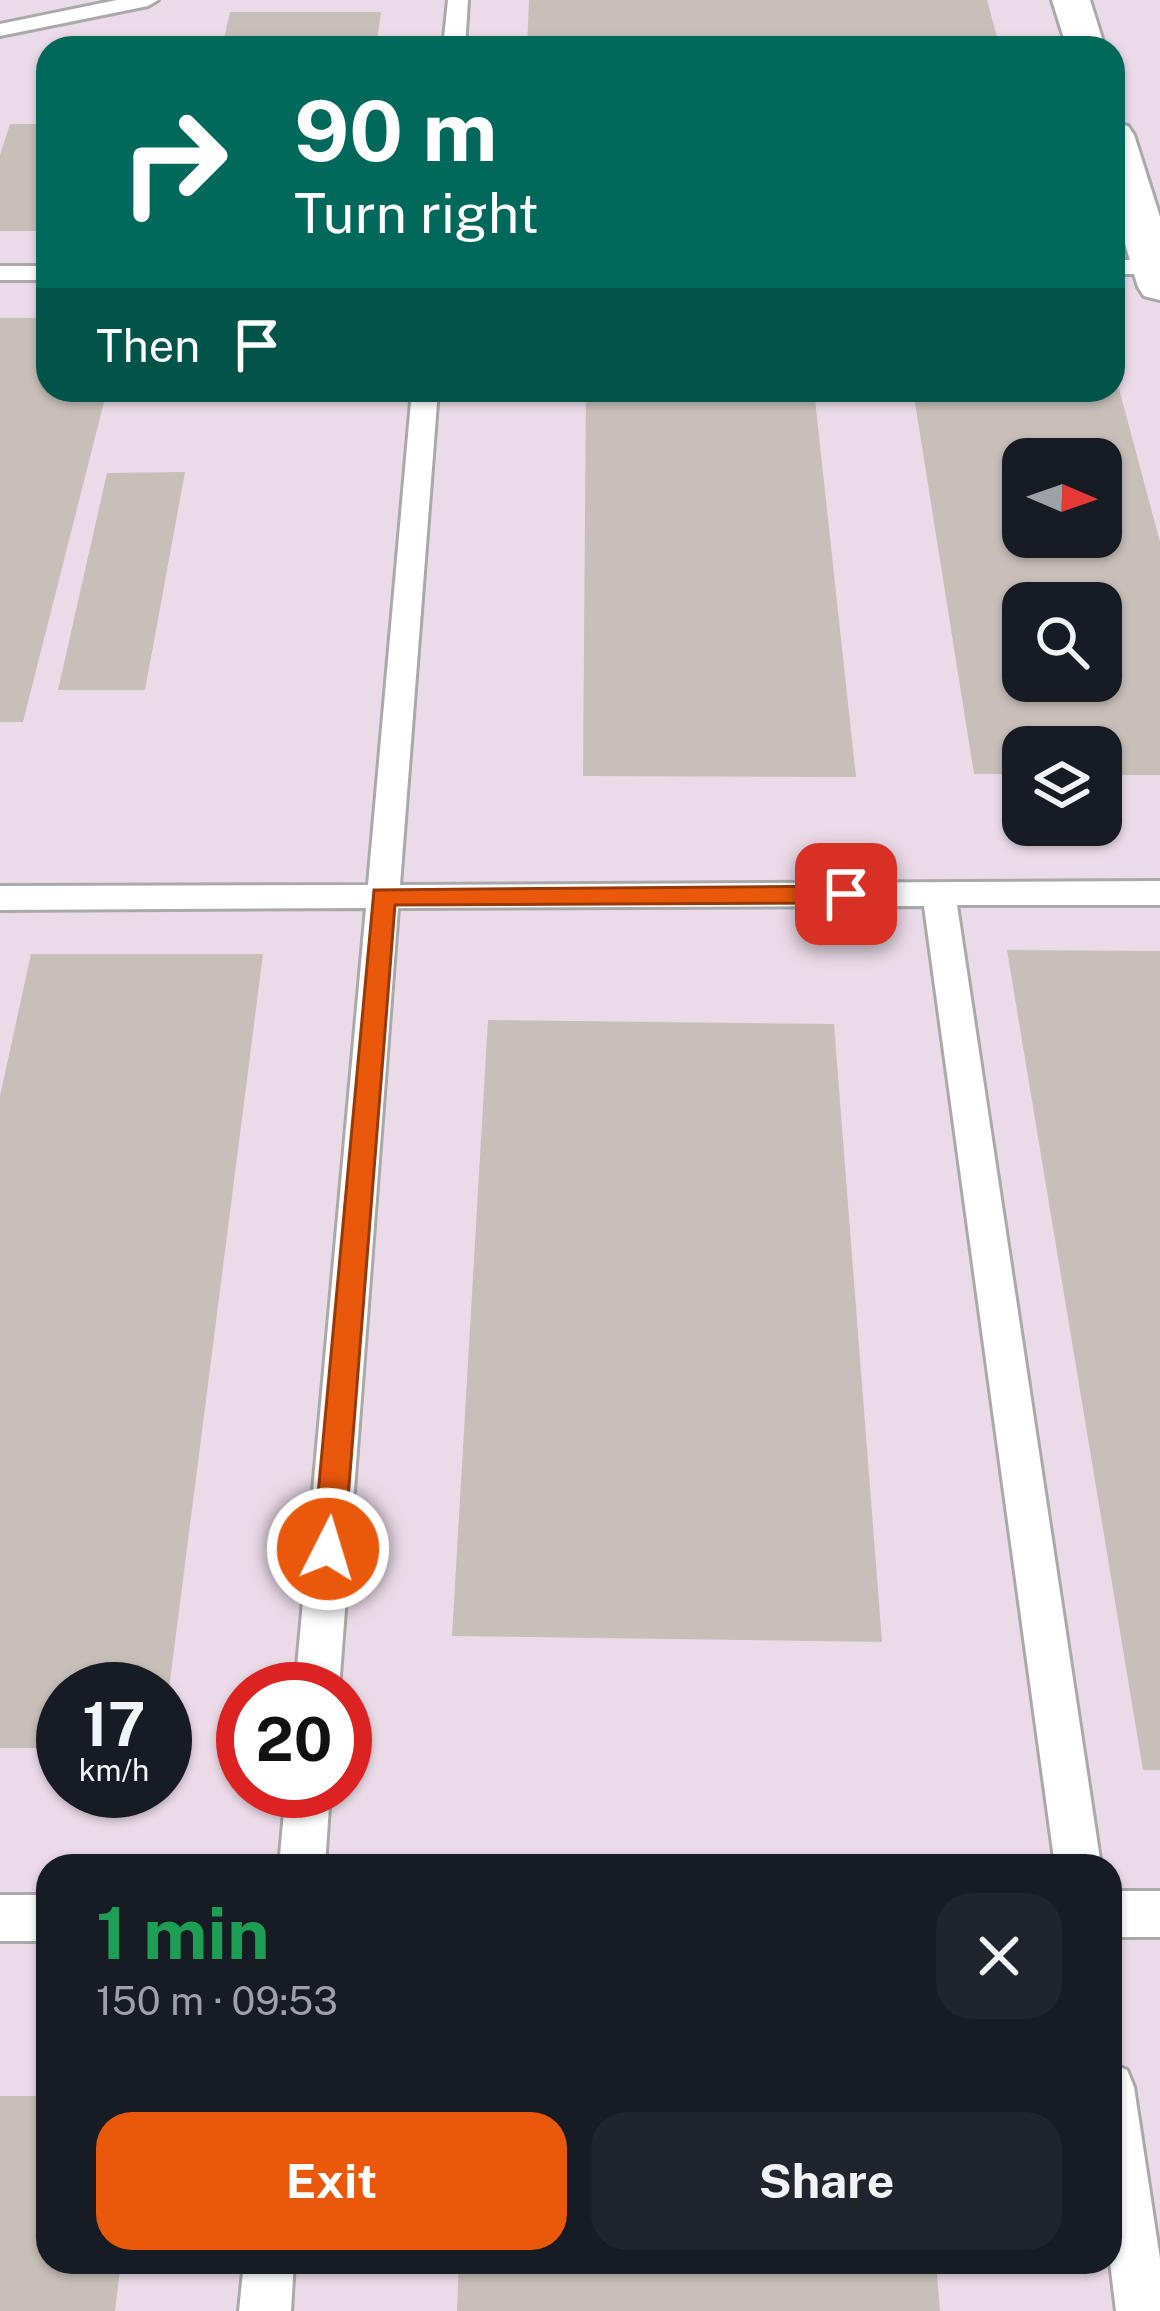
<!DOCTYPE html>
<html lang="en">
<head>
<meta charset="utf-8">
<style>
  body { margin:0; font-family:"Public Sans",sans-serif; background:#20242c; color:#f1f3f6; height:100vh; display:flex; flex-direction:column; font-size:45px; white-space:nowrap }
  * { box-sizing:border-box; margin:0 }
  p { font-size:39px; color:#9ea1a6 }
  .icon { flex:none; width:66px; height:66px; fill:none; stroke:currentColor; stroke-width:2; stroke-linecap:round; stroke-linejoin:round }
  .map { position:relative; flex:1; overflow:hidden }
  .side { position:absolute; left:36px; top:1854px; width:1086px; height:420px; display:flex; flex-direction:column; background:#171b24; border-radius:36px; box-shadow:0 3px 9px #0004 }
  .side>* { flex:none }
  .banner { position:absolute; left:36px; top:36px; width:1089px; height:366px; border-radius:36px; box-shadow:0 3px 9px #0004; background:#00695c; color:#fff; overflow:hidden }
  .needle { width:78px; rotate:92deg }
  .tools { position:absolute; left:1002px; top:438px; display:grid; gap:24px }
  .tools a { display:grid; place-items:center; width:120px; height:120px; border-radius:24px; background:#171b24; box-shadow:0 3px 9px #0004; font-size:60px }
  .speed { position:absolute; left:36px; top:1662px; display:flex; gap:24px; font-size:60px; font-weight:700; text-align:center }
  .speed>* { display:grid; place-content:center; width:156px; height:156px; border-radius:50%; background:#171b24; box-shadow:0 3px 9px #0004; line-height:1 }
  .speed small { font-size:30px; font-weight:400 }
  .speed .limit { border:18px solid #d22; background:#fff; color:#111 }
  .pin { position:absolute; display:grid; place-items:center; width:102px; height:102px; color:#fff; margin:-51px; border-radius:24px; box-shadow:0 6px 18px #0006 }
  .me { position:absolute; width:132px; margin:-66px; rotate:5deg; stroke-linejoin:round; filter:drop-shadow(0 0 9px #0008) }
  .turn { display:flex; align-items:center; gap:42px; height:252px; padding:0 60px; font-size:54px }
  .turn .icon { width:156px; height:156px; stroke-width:2.5 }
  .turn b { display:block; font-size:84px; line-height:102px }
  .then { display:flex; align-items:center; height:114px; padding:0 60px; background:#0003; gap:24px; font-size:45px }
  .round { display:grid; place-items:center; flex:none; width:126px; height:126px; border-radius:36px; background:#20242c }
  .headline { display:flex; align-items:center; justify-content:space-between; height:204px; padding:0 60px }
  h1 { font-size:72px; font-weight:700; line-height:90px; color:#1e9e55 }
  .action { display:flex; gap:24px; margin-top:auto; padding:24px 60px }
  .action a { flex:1; height:138px; border-radius:36px; background:#ea580c; color:#fff; font-size:48px; font-weight:700; line-height:138px; text-align:center }
  .action a+a { background:#20242c; color:#f1f3f6 }
  .map>svg:first-child { display:block }
  .industrial { fill:#ebdbe8; fill-rule:evenodd }
  .building { fill:#c7bfb8; fill-rule:evenodd }
  .lines { fill:none; stroke-linecap:round; stroke-linejoin:round }
  .lane-casing { stroke:#a9a9a9; stroke-width:6 }
  .street-casing { stroke:#a9a9a9; stroke-width:6 }
  .lane { fill:#fff; fill-rule:evenodd }
  .street { fill:#fff; fill-rule:evenodd }
  .route { fill:#ea580c; stroke:#983908; stroke-width:3 }
</style>
</head>
<body>
<div class="map">
<svg width="1160" height="2311" viewBox="0 0 1160 2311">
  <rect width="100%" height="100%" fill="#f2efe9"/>
  <path class="industrial" d="M 0,0 L 1160,0 L 1160,2311 L 0,2311 ZM 48,48 L 1113,48 L 1113,390 L 48,390 ZM 1023,459 L 1101,459 L 1101,537 L 1023,537 ZM 1023,603 L 1101,603 L 1101,681 L 1023,681 ZM 1023,747 L 1101,747 L 1101,825 L 1023,825 ZM 63,1689 L 165,1689 L 165,1791 L 63,1791 ZM 243,1689 L 345,1689 L 345,1791 L 243,1791 ZM 48,1866 L 1110,1866 L 1110,2262 L 48,2262 Z"/>
  <path class="building" d="M 529,0 L 987,0 L 1000,48 L 527,48 Z
    M 230,12 L 381,12 L 376,48 L 222,48 Z
    M 10,124 L 48,124 L 48,231 L 0,231 L 0,155 Z
    M 0,318 L 48,318 L 48,390 L 107,390 L 23,722 L 0,722 Z
    M 1114,370 L 1160,542 L 1160,775 L 1101,775 L 1101,747 L 1023,747 L 1023,774 L 974,774 L 913,390 L 1113,390 ZM 1023,459 L 1101,459 L 1101,537 L 1023,537 ZM 1023,603 L 1101,603 L 1101,681 L 1023,681 Z
    M 586,390 L 814,390 L 856,777 L 583,776 Z
    M 185,472 L 145,690 L 58,690 L 107,473 Z
    M 1007,950 L 1160,951 L 1160,1770 L 1143,1770 Z
    M 31,954 L 263,954 L 169,1689 L 63,1689 L 63,1748 L 0,1748 L 0,1096 Z
    M 488,1020 L 834,1024 L 882,1642 L 452,1636 Z
    M 0,2096 L 48,2096 L 48,2262 L 121,2262 L 115,2311 L 0,2311 Z
    M 459,2262 L 936,2262 L 940,2311 L 457,2311 Z"/>
  <g class="lines">
    <defs>
      <path id="lane" d="M 117,0 L 158,0 L 148,6 L 0,36 L 0,24 Z
        M 448,0 L 468,0 L 465,48 L 443,48 Z
        M 1113,260 L 1160,260 L 1160,274 L 1113,274 Z
        M 0,266 L 48,266 L 48,280 L 0,280 Z
        M 412,390 L 438,390 L 400,885 L 1160,881 L 1160,905 L 957,905 L 1101,1866 L 1055,1866 L 924,906 L 398,908 L 339,1689 L 295,1689 L 366,908 L 0,910 L 0,886 L 368,885 Z
        M 286,1791 L 330,1791 L 325,1866 L 279,1866 Z
        M 1110,1891 L 1160,1891 L 1160,1937 L 1110,1937 Z
        M 0,1895 L 48,1895 L 48,1941 L 0,1941 Z
        M 1110,2063 L 1127,2070 L 1134,2087 L 1160,2259 L 1160,2311 L 1116,2311 L 1110,2262 Z
        M 244,2262 L 294,2262 L 291,2311 L 239,2311 Z"/>
      <path id="street" d="M 1052,0 L 1090,0 L 1105,48 L 1067,48 Z
        M 1113,123 L 1128,126 L 1134,135 L 1160,217 L 1160,300 L 1144,296 L 1138,287 L 1113,204 Z"/>
    </defs>
    <use href="#lane" class="lane-casing"/>
    <use href="#street" class="street-casing"/>
    <use href="#lane" class="lane"/>
    <use href="#street" class="street"/>
  </g>
  <path class="route" d="M 846,886 L 858,894 L 846,903 L 395,905 L 344,1549 L 339,1559 L 328,1563 L 317,1559 L 313,1549 L 374,890 Z"/>
</svg>
<div class="tools">
<a><svg class="needle" viewBox="-14 -14 28 28"><path d="M0-13l5 13h-10z" fill="#e53935"/><path d="M0 13l5-13h-10z" fill="#9ea1a6"/></svg></a>
<a><svg class="icon" aria-label="search" viewBox="0 0 24 24"><circle cx="10" cy="10" r="6"/><path d="M15 15l6 6"/></svg></a>
<a><svg class="icon" aria-label="layers" viewBox="0 0 24 24"><path d="M12 4l9 5-9 5-9-5zM3 14l9 5 9-5"/></svg></a>
</div>
<div class="speed"><div>17<small>km/h</small></div><div class="limit">20</div></div>
<div class="pin" style="left:846px;top:894px;background:#d93025"><svg class="icon" aria-label="arrive" viewBox="0 0 24 24"><path d="M6 21V4h12l-3 4 3 4H6"/></svg></div>
<svg class="me" style="left:328px;top:1549px" viewBox="-20 -20 40 40"><circle r="17" fill="#ea580c" stroke="#fff" stroke-width="3"/><path d="M0-11L8 9 0 5-8 9z" fill="#fff"/></svg>
<div class="banner">
<div class="turn"><svg class="icon" aria-label="right" viewBox="0 0 24 24"><path d="M7 20v-9h11M14 6l5 5-5 5"/></svg><div><b>90 m</b>Turn right</div></div>
<div class="then">Then<svg class="icon" aria-label="arrive" viewBox="0 0 24 24"><path d="M6 21V4h12l-3 4 3 4H6"/></svg></div>
</div>
<section class="side">
<div class="headline"><div><h1>1 min</h1><p>150 m · 09:53</p></div><a class="round"><svg class="icon" aria-label="close" viewBox="0 0 24 24"><path d="M6 6l12 12M18 6L6 18"/></svg></a></div>
<div class="action"><a>Exit</a><a>Share</a></div>
</section>
</div>
</body>
</html>
